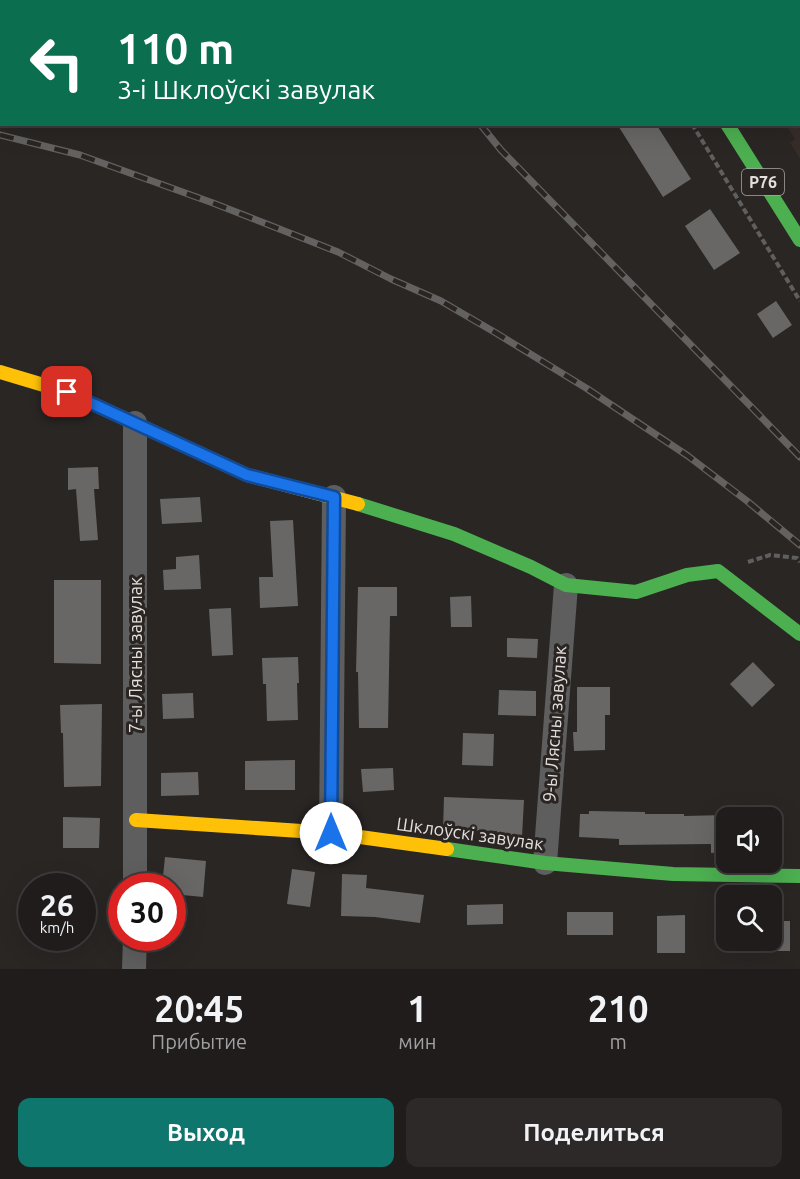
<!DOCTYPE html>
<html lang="ru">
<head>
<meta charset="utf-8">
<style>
  body { margin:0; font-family:Ubuntu,sans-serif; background:#2c2928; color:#f1f3f6; height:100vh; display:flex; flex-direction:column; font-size:22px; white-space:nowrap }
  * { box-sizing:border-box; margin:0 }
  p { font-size:20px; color:#a1a1a3 }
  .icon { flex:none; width:33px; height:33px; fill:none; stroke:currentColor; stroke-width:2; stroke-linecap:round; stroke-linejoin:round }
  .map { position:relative; height:969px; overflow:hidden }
  .side { display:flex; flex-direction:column; background:#1f1c1b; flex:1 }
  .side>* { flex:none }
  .hud { position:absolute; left:0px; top:0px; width:801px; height:126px; box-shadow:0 6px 24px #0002,0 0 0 2px #3c3a3a; background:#0b6e4f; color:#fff; overflow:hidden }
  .controls { position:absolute; left:716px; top:807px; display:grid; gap:12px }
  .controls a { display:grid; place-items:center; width:66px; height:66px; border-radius:12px; background:#1f1c1b; box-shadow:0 6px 24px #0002,0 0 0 2px #3c3a3a; font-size:30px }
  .speed { position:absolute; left:18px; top:873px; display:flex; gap:12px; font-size:30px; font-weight:700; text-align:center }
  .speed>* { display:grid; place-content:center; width:78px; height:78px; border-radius:50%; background:#1f1c1b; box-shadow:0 6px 24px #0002,0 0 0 2px #3c3a3a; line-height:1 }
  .speed small { font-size:15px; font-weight:400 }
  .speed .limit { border:9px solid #d22; background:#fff; color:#111 }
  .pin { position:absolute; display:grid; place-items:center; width:51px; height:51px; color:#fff; margin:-26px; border-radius:12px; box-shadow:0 3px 9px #0006 }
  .me { position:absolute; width:66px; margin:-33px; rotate:0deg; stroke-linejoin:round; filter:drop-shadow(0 0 4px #0008) }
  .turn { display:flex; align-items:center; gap:21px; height:126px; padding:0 18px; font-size:27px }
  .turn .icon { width:78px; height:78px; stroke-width:2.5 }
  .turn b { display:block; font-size:42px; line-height:51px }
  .eta { display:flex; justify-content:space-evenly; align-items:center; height:102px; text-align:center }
  .eta b { font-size:36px; font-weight:600; line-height:42px }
  .cta { display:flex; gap:12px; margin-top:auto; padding:12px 18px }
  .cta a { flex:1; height:69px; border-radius:12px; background:#0f766e; color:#fff; font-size:24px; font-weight:600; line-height:69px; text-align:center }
  .cta a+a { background:#2c2928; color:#f1f3f6 }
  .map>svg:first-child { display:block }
  .built { fill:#362c28 }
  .building { fill:#696765 }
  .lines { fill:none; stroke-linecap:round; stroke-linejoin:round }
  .path { stroke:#605f5f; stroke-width:4; stroke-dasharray:6 3; stroke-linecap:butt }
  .street { stroke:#5f5e5e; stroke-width:24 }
  .fast { stroke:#4caf50; stroke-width:14 }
  .slow { stroke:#ffc107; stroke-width:14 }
  .rail-casing { stroke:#646261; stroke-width:7 }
  .rail { stroke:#2a2523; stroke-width:4.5; stroke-dasharray:14; stroke-linecap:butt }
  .route-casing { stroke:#114b97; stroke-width:15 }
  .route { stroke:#1a73e8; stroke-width:10 }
  .labels { text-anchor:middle; stroke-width:6; stroke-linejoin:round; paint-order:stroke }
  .shield { fill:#2a2523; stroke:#aba7a5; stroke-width:1.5 }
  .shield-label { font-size:16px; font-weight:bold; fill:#e2dfdd }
  .street-label { font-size:18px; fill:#e2dfdd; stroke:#2a2523 }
</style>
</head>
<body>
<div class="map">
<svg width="800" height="969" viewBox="0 0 800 969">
  <rect width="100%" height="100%" fill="#292624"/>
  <path class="built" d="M 710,0 L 800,0 L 800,159 L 790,143 L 795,139 L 786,125 L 800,124 L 800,2 L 711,2 Z"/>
  <path class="building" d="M 617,124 L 656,124 L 691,179 L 663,197 Z
    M 710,209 L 740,253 L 714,270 L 685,226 Z
    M 776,301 L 792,325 L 773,338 L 757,314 Z
    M 98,467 L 99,489 L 94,489 L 98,540 L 80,541 L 76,489 L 68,490 L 68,468 Z
    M 200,497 L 202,522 L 162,524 L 160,499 Z
    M 293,520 L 298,606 L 260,608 L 259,577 L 273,577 L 270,521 Z
    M 199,555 L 201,589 L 164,590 L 163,570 L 176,569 L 176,557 Z
    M 54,580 L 101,580 L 101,664 L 54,663 Z
    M 358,587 L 397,587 L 397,616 L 390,616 L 388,728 L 359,728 L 358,672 L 356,672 Z
    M 471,596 L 472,627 L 451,627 L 450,597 Z
    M 231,608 L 233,655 L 212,656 L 209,609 Z
    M 507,638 L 538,639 L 537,658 L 507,657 Z
    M 298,657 L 299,683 L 297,683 L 298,720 L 267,721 L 266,684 L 263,684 L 262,658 Z
    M 753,662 L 775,685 L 752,707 L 730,684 Z
    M 577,687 L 610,687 L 610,715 L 605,715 L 605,750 L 574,751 L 573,732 L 577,732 Z
    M 499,690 L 536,691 L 536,716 L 498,715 Z
    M 193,693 L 194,718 L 163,719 L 162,694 Z
    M 102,704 L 101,786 L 64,787 L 63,733 L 61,733 L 60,705 Z
    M 463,733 L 494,734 L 493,766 L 462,765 Z
    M 295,760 L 295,790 L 245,790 L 245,761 Z
    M 393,768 L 394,790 L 363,792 L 361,769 Z
    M 198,772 L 199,795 L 161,796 L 161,773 Z
    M 444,797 L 524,800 L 522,837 L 497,836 L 497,831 L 443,830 Z
    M 589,811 L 645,812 L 645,814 L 684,814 L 684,816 L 726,815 L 726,852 L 711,853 L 711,844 L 619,845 L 619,839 L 579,837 L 580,814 L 589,814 Z
    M 63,817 L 100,818 L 99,848 L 63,848 Z
    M 165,857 L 206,861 L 203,897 L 172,894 L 172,886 L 162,886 Z
    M 292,869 L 315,872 L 310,907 L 287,904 Z
    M 342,874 L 367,875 L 366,888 L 424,895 L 420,923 L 375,917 L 341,916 Z
    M 503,904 L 503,924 L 467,925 L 467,905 Z
    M 567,912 L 613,912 L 613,935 L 567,935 Z
    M 685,915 L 685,953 L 657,953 L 657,916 Z
    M 771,921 L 790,921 L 790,951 L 771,951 Z"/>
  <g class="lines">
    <path class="path" d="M 614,0 L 615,2
      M 692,124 L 800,301
      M 748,562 L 770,555 L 797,558 L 800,562"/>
    <path class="street" d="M 135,423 L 135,886
      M 331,833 L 334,497
      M 545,863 L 566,585
      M 134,969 L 135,938"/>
    <path class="fast" d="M 648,0 L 649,2
      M 727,124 L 800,240
      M 358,504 L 454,534 L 531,567 L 566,585 L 636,592 L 687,575 L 718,571 L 800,634
      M 447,849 L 545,863 L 673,874 L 800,876"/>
    <path class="slow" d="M 0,372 L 67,392 L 247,475 L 358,504
      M 136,820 L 331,833 L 447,849"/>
    <defs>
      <path id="rail" d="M 377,0 L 378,2
        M 480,124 L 501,150 L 800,457
        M 0,135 L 80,155 L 213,203 L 338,252 L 391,279 L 441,301 L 496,333 L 586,388 L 688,456 L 747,501 L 800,545"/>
    </defs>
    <use href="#rail" class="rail-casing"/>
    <use href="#rail" class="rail"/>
  </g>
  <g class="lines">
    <defs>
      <path id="route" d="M 67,392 L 247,475 L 334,497 L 331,833"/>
    </defs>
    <use href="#route" class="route-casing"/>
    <use href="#route" class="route"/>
  </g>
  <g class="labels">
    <rect class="shield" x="742" y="169" width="42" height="26" rx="4.5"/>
    <g class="shield-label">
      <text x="763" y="188">Р76</text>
    </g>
    <g class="street-label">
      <text transform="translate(136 655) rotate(-90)" y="6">7-ы Лясны завулак</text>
      <text transform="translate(555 724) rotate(-86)" y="6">9-ы Лясны завулак</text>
      <text transform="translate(470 834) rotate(8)" y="6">Шклоўскі завулак</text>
    </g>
  </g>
</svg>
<div class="controls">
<a><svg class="icon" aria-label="sound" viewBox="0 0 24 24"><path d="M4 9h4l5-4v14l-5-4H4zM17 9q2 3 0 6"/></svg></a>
<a><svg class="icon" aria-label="search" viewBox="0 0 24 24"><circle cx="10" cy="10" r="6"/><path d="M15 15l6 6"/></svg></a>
</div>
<div class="speed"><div>26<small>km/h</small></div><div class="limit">30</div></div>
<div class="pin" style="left:67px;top:392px;background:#d93025"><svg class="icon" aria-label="arrive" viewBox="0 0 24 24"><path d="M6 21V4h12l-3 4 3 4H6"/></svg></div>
<svg class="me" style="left:331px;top:833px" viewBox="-20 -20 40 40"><circle r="19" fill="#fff"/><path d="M0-13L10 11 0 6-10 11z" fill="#1a73e8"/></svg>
<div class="hud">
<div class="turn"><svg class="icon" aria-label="left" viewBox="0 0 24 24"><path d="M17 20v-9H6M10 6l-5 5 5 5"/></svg><div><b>110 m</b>3-і Шклоўскі завулак</div></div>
</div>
</div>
<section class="side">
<div class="eta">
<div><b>20:45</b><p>Прибытие</p></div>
<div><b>1</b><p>мин</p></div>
<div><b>210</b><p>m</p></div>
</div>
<div class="cta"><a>Выход</a><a>Поделиться</a></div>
</section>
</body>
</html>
